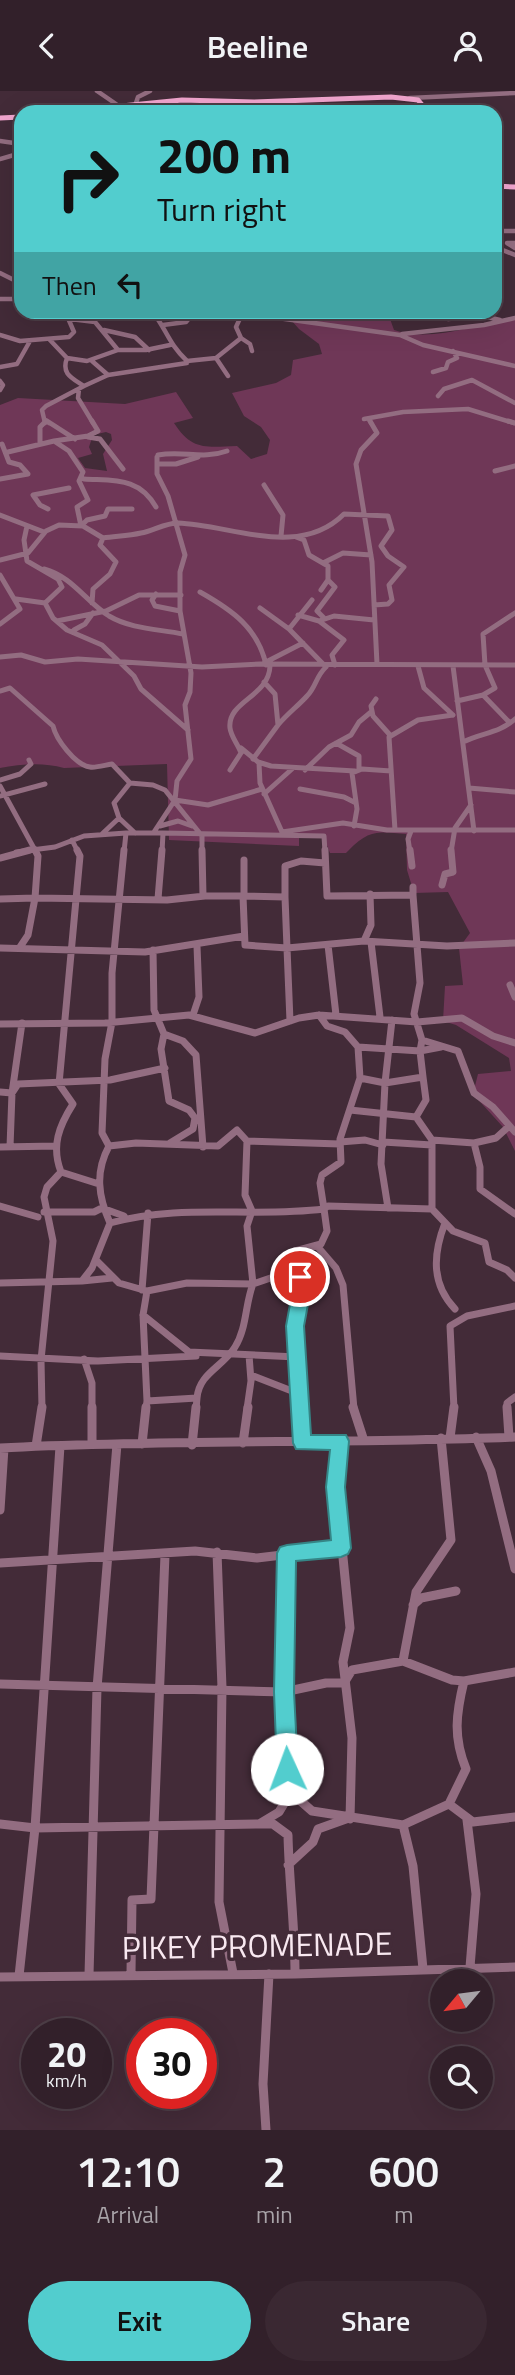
<!DOCTYPE html>
<html lang="en">
<head>
<meta charset="utf-8">
<style>
  body { margin:0; font-family:"Titillium Web",sans-serif; background:#3a2832; color:#f1f3f6; height:100vh; display:flex; flex-direction:column; font-size:26px; white-space:nowrap }
  * { box-sizing:border-box; margin:0 }
  p { font-size:23px; color:#a8a3a8 }
  .icon { flex:none; width:38px; height:38px; fill:none; stroke:currentColor; stroke-width:2; stroke-linecap:round; stroke-linejoin:round }
  .map { position:relative; height:2039px; overflow:hidden }
  .sheet { display:flex; flex-direction:column; background:#32202a; flex:1 }
  .sheet>* { flex:none }
  .hud { position:absolute; left:14px; top:14px; width:488px; height:214px; border-radius:21px; box-shadow:0 7px 28px #0002,0 0 0 2px #4d3e47; background:#52cdce; color:#111; overflow:hidden }
  .needle { width:46px; rotate:241deg }
  .buttons { position:absolute; left:430px; top:1878px; display:grid; gap:14px }
  .buttons a { display:grid; place-items:center; width:63px; height:63px; border-radius:50%; background:#32202a; box-shadow:0 7px 28px #0002,0 0 0 2px #4d3e47; font-size:35px }
  .speed { position:absolute; left:21px; top:1927px; display:flex; gap:14px; font-size:35px; font-weight:700; text-align:center }
  .speed>* { display:grid; place-content:center; width:91px; height:91px; border-radius:50%; background:#32202a; box-shadow:0 7px 28px #0002,0 0 0 2px #4d3e47; line-height:1 }
  .speed small { font-size:18px; font-weight:400 }
  .speed .limit { border:10px solid #d22; background:#fff; color:#111 }
  .pin { position:absolute; display:grid; place-items:center; width:60px; height:60px; color:#fff; margin:-30px; border:4px solid #fff; border-radius:50%; box-shadow:0 2px 7px #0007 }
  .me { position:absolute; width:77px; margin:-38px; rotate:358deg; stroke-linejoin:round; filter:drop-shadow(0 0 5px #0008) }
  .turn { display:flex; align-items:center; gap:24px; height:147px; padding:0 28px; font-size:32px }
  .turn .icon { width:91px; height:91px; stroke-width:2.5 }
  .turn b { display:block; font-size:49px; line-height:60px }
  .then { display:flex; align-items:center; height:66px; padding:0 28px; background:#0003; gap:14px; font-size:26px }
  .eta { display:flex; justify-content:space-evenly; align-items:center; height:119px; text-align:center }
  .eta b { font-size:42px; font-weight:600; line-height:49px }
  .primary-button { display:flex; gap:14px; margin-top:auto; padding:14px 28px }
  .primary-button a { flex:1; height:80px; border-radius:42px; background:#52cdce; color:#111; font-size:28px; font-weight:600; line-height:80px; text-align:center }
  .primary-button a+a { background:#3a2832; color:#f1f3f6 }
  header { display:flex; justify-content:space-between; align-items:center; height:91px; padding:0 28px; background:#32202a; font-size:32px; font-weight:600 }
  .map>svg:first-child { display:block }
  .green { fill:#6f3757; fill-rule:evenodd }
  .lines { fill:none; stroke-linecap:round; stroke-linejoin:round }
  .minor-far3 { stroke:#936d81; stroke-width:4.5 }
  .minor-far2 { stroke:#936d81; stroke-width:5 }
  .minor-far1 { stroke:#936d81; stroke-width:7 }
  .minor { stroke:#936d81; stroke-width:9 }
  .major { stroke:#f1a5ce; stroke-width:5 }
  .route { fill:#52cdce; stroke:#358586; stroke-width:2 }
  .labels { text-anchor:middle; stroke-width:7; stroke-linejoin:round; paint-order:stroke }
  .near-street-label { font-size:32px; fill:#f8e8f0; stroke:#432b38 }
</style>
</head>
<body>
<header><svg class="icon" aria-label="back" viewBox="0 0 24 24"><path d="M15 5l-7 7 7 7"/></svg>Beeline<svg class="icon" aria-label="person" viewBox="0 0 24 24"><circle cx="12" cy="8" r="4"/><path d="M4 21q1-7 8-7t8 7"/></svg></header>
<div class="map">
<svg width="515" height="2039" viewBox="0 0 515 2039">
  <rect width="100%" height="100%" fill="#432b38"/>
  <path class="green" d="M 284,221 L 467,221 L 389,225 L 394,239 C 431,252 479,233 515,226 L 515,1060 L 503,1036 L 473,1003 L 478,983 L 511,980 L 509,967 L 456,934 L 443,930 L 445,895 L 463,894 L 459,857 L 470,842 L 448,801 L 414,802 L 407,779 L 406,743 C 375,740 368,739 346,762 L 330,762 L 323,744 L 299,745 L 299,755 L 169,749 L 167,673 L 64,677 C 43,671 21,673 0,677 L 0,314 L 18,307 L 125,313 L 176,301 L 193,327 L 174,332 C 192,360 206,356 237,355 L 251,368 L 267,363 L 270,349 L 261,336 L 244,325 L 232,302 L 276,292 L 291,284 L 293,269 L 322,263 L 319,253 L 299,238 ZM 106,341 L 111,343 L 112,349 L 103,363 L 107,380 L 85,377 L 78,367 L 92,363 L 89,356 L 93,344 Z"/>
  <g class="lines">
    <path class="minor-far3" d="M 97,0 L 116,13
      M 410,7 L 515,2
      M 136,12 L 138,6 L 150,0
      M 0,50 L 21,53
      M 0,68 L 21,62
      M 495,140 L 515,140
      M 515,152 L 507,152 L 515,157
      M 495,156 L 515,164
      M 0,182 L 14,189 L 21,199 L 17,208 L 0,208
      M 152,220 C 167,239 168,252 187,270 L 216,267 L 241,247 L 236,236 L 242,223
      M 228,220 L 400,244 L 423,254 L 515,275
      M 70,228 L 95,231 L 118,259 L 146,259 L 170,254
      M 448,228 L 483,225 L 500,229
      M 163,234 L 186,231 L 191,225 L 189,220
      M 104,239 L 135,246 L 149,259
      M 402,243 L 484,234 L 515,227
      M 0,244 L 20,250 L 69,246 L 74,241 L 65,220
      M 241,247 L 250,253 L 252,260
      M 67,267 L 87,270 L 118,259
      M 216,267 L 228,285
      M 92,270 L 108,284
      M 0,276 L 17,273 L 30,250
      M 433,281 L 446,277 L 448,271 L 457,267 L 453,260
      M 0,290 L 3,294 L 0,299
      M 84,295 L 108,284 L 187,272
      M 79,298 L 78,307 L 93,332
      M 438,305 L 444,298 L 472,289 L 515,312
      M 364,328 L 403,321 L 468,318 L 514,332
      M 369,328 L 371,332
      M 45,329 L 49,332
      M 45,332 L 42,319 L 46,315 L 84,295 C 72,287 61,283 67,267 L 49,248"/>
    <path class="minor-far2" d="M 47,330 L 75,348
      M 370,330 L 377,342 L 361,359 L 356,373 L 372,471 L 377,573
      M 508,330 L 515,332
      M 88,346 L 100,348 L 123,378
      M 54,350 L 88,345 L 98,340 L 92,330
      M 40,352 L 40,336 L 46,330
      M 8,361 L 54,350 L 69,360 L 83,381 L 79,390 L 88,409 L 77,416 L 81,435 L 87,429 L 105,425 L 108,418 L 132,418
      M 158,364 C 183,359 202,369 227,360
      M 158,373 L 176,373 L 198,366
      M 495,380 L 515,375
      M 0,388 L 28,383 L 20,374 L 9,371 L 2,353
      M 84,388 C 115,390 139,386 156,416
      M 264,394 L 283,424 L 281,445
      M 48,418 L 40,414 L 33,404 L 69,397
      M 0,424 L 44,441
      M 27,435 L 24,449 L 27,470 L 58,488 L 62,496 L 45,512 L 53,527 L 67,539 L 102,554 L 134,585 L 141,598 L 188,639
      M 296,446 L 304,449 L 309,464 L 328,475 L 328,489 L 321,499
      M 103,447 C 116,445 128,445 141,442 C 153,440 165,432 178,432 C 232,434 299,468 344,423 L 388,425 L 392,439 L 381,455 L 388,465 L 404,476 L 389,494 L 392,509 L 388,513 L 374,514
      M 0,469 L 28,462 L 46,440 L 59,434 L 83,435 L 103,447 L 100,454 L 116,471 L 110,483 L 93,498 L 92,512
      M 325,471 L 343,462 L 371,464
      M 44,478 C 73,486 85,510 109,525 C 131,538 158,538 183,543
      M 0,484 L 20,518 L 0,533
      M 200,501 C 232,519 258,537 266,574
      M 156,503 L 152,509 L 155,515 L 180,520
      M 16,508 L 45,512
      M 260,517 L 289,538 L 326,576 C 316,585 316,596 307,605 C 298,615 287,623 278,634
      M 298,524 L 319,530 L 344,549 L 332,564 L 335,574
      M 324,527 L 317,520 L 335,496 L 328,489
      M 57,530 L 106,520 L 139,504 L 181,504
      M 319,530 L 334,525 L 374,529
      M 289,538 L 312,509
      M 74,539 L 85,533 L 93,522
      M 0,566 L 21,564 L 45,571 L 78,568 L 202,576 L 260,573 L 515,574
      M 266,571 L 303,552
      M 418,575 L 424,597 L 453,624
      M 453,575 L 474,740
      M 0,600 L 10,597 L 53,635 C 56,648 75,674 90,676 C 96,677 105,674 112,673 L 130,692 L 153,694 L 165,699 L 202,745 L 202,761
      M 376,608 L 371,615 L 373,625 L 390,644
      M 457,610 L 483,604
      M 510,632 L 483,604 L 495,597 L 485,574 L 483,543 L 515,522
      M 463,651 C 483,641 498,643 515,628
      M 336,652 L 359,665 L 359,678
      M 241,657 L 258,671 L 271,675 L 355,680
      M 253,668 L 278,634 L 275,603 L 264,591
      M 259,672 L 260,692 L 282,741 L 343,732 L 387,739 L 515,739
      M 230,679 L 241,662 C 238,653 231,646 230,637 C 227,610 269,606 270,575
      M 305,679 L 329,656 L 351,644 L 359,631 L 371,621
      M 0,689 L 20,683 L 31,673 L 29,669
      M 0,695 L 36,761
      M 469,697 L 515,701
      M 300,698 L 344,706 L 356,712
      M 264,703 L 292,678
      M 0,705 L 45,693
      M 175,709 L 208,714 L 262,698
      M 119,727 L 135,742
      M 160,735 L 178,730 L 192,735
      M 354,735 L 357,718 L 352,682 L 362,678 L 391,680
      M 395,739 L 389,646 L 418,629 L 453,624
      M 154,741 L 175,709 L 177,690 L 191,668 L 185,614 L 190,601 L 191,582 L 180,520 L 180,481 L 185,464 L 168,405 L 157,383 L 157,366
      M 163,742 L 324,745 L 325,761
      M 102,743 L 119,727 L 114,712 L 130,692
      M 72,749 L 78,761
      M 16,761 L 55,756 L 84,745 L 126,742
      M 124,761 L 126,742 L 163,742 L 162,761
      M 410,761 L 408,748 L 411,740
      M 451,761 L 455,737 L 471,714"/>
    <path class="minor-far1" d="M 202,759 L 203,805 L 244,805
      M 325,759 L 327,805 L 413,804 L 413,796
      M 410,759 L 412,775
      M 0,767 L 30,759
      M 244,769 L 244,805 L 285,806 L 285,775 L 301,770 L 325,772
      M 442,794 L 445,783 L 453,781 L 451,759
      M 243,805 L 245,854 L 287,857 L 290,930
      M 285,806 L 287,857 L 364,850 L 447,855 L 515,852
      M 0,808 L 35,807 L 38,765 L 35,759
      M 158,808 L 162,759
      M 364,850 L 371,834 L 370,803
      M 371,851 L 380,926
      M 328,854 L 336,924
      M 20,856 L 28,844 L 35,807 L 167,809 L 205,805
      M 0,857 L 145,861 L 244,845
      M 153,859 L 154,919 L 164,943 L 183,950 L 196,964 L 203,1056
      M 510,894 L 515,906
      M 193,924 L 199,906 L 197,855
      M 319,924 L 327,935 L 345,941 L 358,956
      M 0,933 L 105,932 L 189,924 L 255,942 L 299,927 L 319,924 L 417,931 L 462,927 L 493,945 L 515,952
      M 164,943 L 161,958 L 169,1010 L 189,1019 L 195,1027 L 193,1038 L 170,1052
      M 422,949 L 458,960 L 474,1002 L 493,1016 L 515,1041
      M 423,986 L 420,960 L 441,956
      M 360,987 L 385,992 L 392,929
      M 0,1001 L 12,1002 L 18,993 L 110,989 L 165,977
      M 350,1019 L 416,1026
      M 247,1050 L 340,1053
      M 340,1051 L 365,1049 L 383,1054
      M 383,1051 L 432,1054
      M 474,1052 L 496,1047 L 508,1036
      M 109,1055 L 102,1042 L 105,968 L 112,931 L 112,882 L 124,759
      M 0,1056 L 56,1055
      M 10,1056 L 12,1002 L 22,932
      M 61,1081 L 99,1093
      M 0,1115 L 38,1126
      M 388,1117 L 381,1073 L 385,992 L 423,986 L 426,1009 L 416,1026 L 432,1049
      M 44,1121 L 94,1121 L 102,1117 L 124,1125
      M 515,1123 L 480,1098 L 480,1076 L 474,1052 L 432,1049 L 432,1118 L 453,1140 L 485,1152 L 489,1171 L 507,1179 L 515,1187
      M 110,1132 C 98,1105 95,1081 109,1055 L 136,1052 L 218,1055 L 237,1039 L 247,1050 L 245,1104 L 252,1120 L 247,1135 L 253,1193 L 187,1192 L 147,1200
      M 445,1132 C 433,1163 431,1193 455,1218
      M 317,1155 L 336,1177 L 343,1194 L 354,1318
      M 97,1170 L 119,1192 L 147,1200 L 143,1224 L 147,1310
      M 82,1190 L 112,1187
      M 0,1192 L 82,1190 L 92,1177 L 110,1132 C 181,1112 252,1127 324,1118 L 320,1092 L 322,1084 L 341,1071 L 340,1048 L 360,987 L 358,956 L 420,960 L 422,949 L 414,923 L 420,892 L 413,804
      M 142,1199 L 148,1122
      M 143,1224 L 189,1261 L 297,1266 L 295,1235 L 302,1191 L 294,1179
      M 0,1265 L 98,1270 L 196,1265
      M 297,1266 L 299,1318
      M 84,1268 L 92,1292 L 92,1318
      M 251,1284 L 297,1302
      M 42,1318 L 41,1269 L 53,1150 L 44,1106 L 47,1096 L 61,1081 C 51,1055 59,1035 73,1013 L 59,993 L 80,765 L 77,759
      M 146,1318 L 147,1310 L 197,1307 C 199,1282 223,1276 235,1256 C 247,1237 245,1213 253,1193 L 294,1179 L 295,1160 L 321,1153 L 327,1140 L 324,1118 L 328,1115 L 432,1118
      M 196,1318 L 197,1307
      M 247,1318 L 251,1290 L 249,1264
      M 454,1318 L 450,1235 L 467,1225 L 515,1215
      M 507,1318 L 507,1312 L 515,1306"/>
    <path class="minor" d="M 92,1316 L 92,1352
      M 299,1316 L 302,1352
      M 353,1316 L 364,1350
      M 507,1316 L 509,1346
      M 476,1346 L 491,1380 L 515,1478
      M 450,1347 L 454,1316
      M 340,1350 L 336,1396 L 350,1537 L 343,1571 L 352,1647 L 350,1728
      M 243,1352 L 248,1316
      M 142,1353 L 146,1316
      M 192,1354 L 196,1316
      M 36,1355 L 42,1316
      M 0,1357 C 171,1348 343,1353 515,1346
      M 0,1419 L 4,1357
      M 217,1461 L 222,1597 L 219,1811 L 233,1882
      M 0,1472 L 195,1460 L 257,1467 L 341,1457
      M 413,1514 L 421,1507 L 456,1500
      M 403,1570 L 416,1501 L 451,1449 L 441,1347
      M 0,1593 L 284,1601 L 326,1592 L 344,1592 L 352,1579 L 403,1570 L 452,1589 L 464,1590 L 515,1581
      M 287,1698 L 312,1720 L 403,1734 L 449,1713 L 473,1731 L 515,1726
      M 449,1713 L 466,1678 C 453,1646 456,1623 464,1590
      M 467,1729 L 476,1803 L 470,1876
      M 0,1733 L 35,1737 L 259,1733 L 279,1721 L 288,1706 L 284,1601 L 287,1462
      M 259,1733 L 273,1733 L 288,1744 C 289,1791 295,1836 295,1883
      M 403,1734 L 413,1775 L 423,1878
      M 288,1774 L 313,1751 L 318,1738 L 346,1728
      M 131,1882 L 132,1809 L 151,1808 L 165,1464
      M 89,1884 L 97,1597 L 117,1353
      M 19,1885 L 35,1737 L 60,1355
      M 0,1886 L 295,1883 L 515,1876
      M 266,2039 L 263,1993 L 269,1883"/>
    <path class="major" d="M 61,21 L 182,9 L 254,11 L 391,6 L 418,9 L 428,21
      M 0,27 L 21,26
      M 495,95 L 515,96"/>
  </g>
  <path class="route" d="M 300,1179 L 307,1181 L 311,1197 L 304,1235 L 311,1344 L 346,1344 L 349,1350 L 345,1396 L 351,1457 L 348,1463 L 341,1466 L 296,1470 L 294,1601 L 298,1678 L 295,1685 L 287,1688 L 280,1685 L 277,1678 L 274,1601 L 277,1462 L 280,1456 L 287,1454 L 331,1449 L 326,1396 L 330,1359 L 296,1358 L 293,1352 L 286,1235 L 293,1197 L 292,1186 Z"/>
  <g class="labels">
    <g class="near-street-label">
      <text transform="translate(257 1855) rotate(-1)" y="11">PIKEY PROMENADE</text>
    </g>
  </g>
</svg>
<div class="buttons">
<a><svg class="needle" viewBox="-14 -14 28 28"><path d="M0-13l5 13h-10z" fill="#e53935"/><path d="M0 13l5-13h-10z" fill="#a8a3a8"/></svg></a>
<a><svg class="icon" aria-label="search" viewBox="0 0 24 24"><circle cx="10" cy="10" r="6"/><path d="M15 15l6 6"/></svg></a>
</div>
<div class="speed"><div>20<small>km/h</small></div><div class="limit">30</div></div>
<div class="pin" style="left:300px;top:1186px;background:#d93025"><svg class="icon" aria-label="arrive" viewBox="0 0 24 24"><path d="M6 21V4h12l-3 4 3 4H6"/></svg></div>
<svg class="me" style="left:287px;top:1678px" viewBox="-20 -20 40 40"><circle r="19" fill="#fff"/><path d="M0-13L10 11 0 6-10 11z" fill="#52cdce"/></svg>
<div class="hud">
<div class="turn"><svg class="icon" aria-label="right" viewBox="0 0 24 24"><path d="M7 20v-9h11M14 6l5 5-5 5"/></svg><div><b>200 m</b>Turn right</div></div>
<div class="then">Then<svg class="icon" aria-label="left" viewBox="0 0 24 24"><path d="M17 20v-9H6M10 6l-5 5 5 5"/></svg></div>
</div>
</div>
<section class="sheet">
<div class="eta">
<div><b>12:10</b><p>Arrival</p></div>
<div><b>2</b><p>min</p></div>
<div><b>600</b><p>m</p></div>
</div>
<div class="primary-button"><a>Exit</a><a>Share</a></div>
</section>
</body>
</html>
